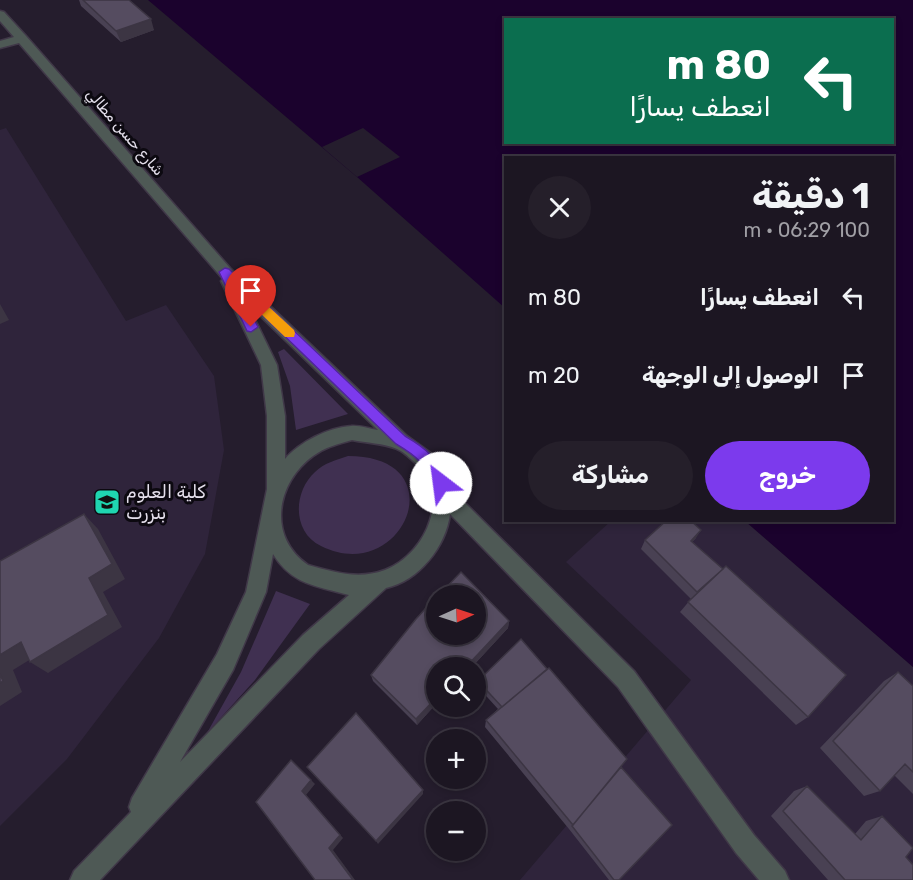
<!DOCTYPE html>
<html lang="ar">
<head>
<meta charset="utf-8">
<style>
  body { margin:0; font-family:Rubik,"Noto Sans Arabic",sans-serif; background:#251f2a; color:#f1f3f6; direction:rtl; height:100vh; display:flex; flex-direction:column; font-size:22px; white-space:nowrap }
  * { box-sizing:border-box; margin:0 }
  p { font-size:20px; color:#a09fa5 }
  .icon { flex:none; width:33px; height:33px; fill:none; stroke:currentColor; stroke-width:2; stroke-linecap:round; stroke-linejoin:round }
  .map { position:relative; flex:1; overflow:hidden; direction:ltr }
  .panel { position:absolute; left:504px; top:156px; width:390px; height:366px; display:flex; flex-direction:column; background:#1c1622; border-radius:0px; box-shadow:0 3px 9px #0003,0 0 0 2px #3a3540; direction:rtl }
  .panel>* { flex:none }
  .top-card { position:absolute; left:504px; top:18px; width:390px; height:126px; border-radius:0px; box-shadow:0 3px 9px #0003,0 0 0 2px #3a3540; direction:rtl; background:#0b6e4f; color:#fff; overflow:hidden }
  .needle { width:39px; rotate:87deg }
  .fabs { position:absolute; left:426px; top:585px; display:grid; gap:12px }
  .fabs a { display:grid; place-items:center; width:60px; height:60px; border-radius:50%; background:#1c1622; box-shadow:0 3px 9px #0003,0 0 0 2px #3a3540; font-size:30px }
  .pin { position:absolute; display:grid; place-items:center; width:51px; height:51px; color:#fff; margin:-62px -26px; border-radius:50% 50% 50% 0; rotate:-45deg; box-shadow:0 0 6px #0007 }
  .pin .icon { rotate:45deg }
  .me { position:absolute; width:66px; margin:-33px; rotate:330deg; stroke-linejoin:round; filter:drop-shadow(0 0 4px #0008) }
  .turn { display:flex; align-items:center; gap:21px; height:126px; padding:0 24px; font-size:27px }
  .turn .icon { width:78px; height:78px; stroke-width:2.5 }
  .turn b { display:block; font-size:42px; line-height:51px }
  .round { display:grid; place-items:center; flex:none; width:63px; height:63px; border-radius:32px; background:#251f2a }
  .headline { display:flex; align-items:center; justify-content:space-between; height:102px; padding:0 24px }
  h1 { font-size:36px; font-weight:700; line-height:45px }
  .button { display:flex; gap:12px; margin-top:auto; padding:12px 24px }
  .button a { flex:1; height:69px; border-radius:36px; background:#7c3aed; color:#fff; font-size:24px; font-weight:700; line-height:69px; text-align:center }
  .button a+a { background:#251f2a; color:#f1f3f6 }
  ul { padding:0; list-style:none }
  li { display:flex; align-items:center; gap:18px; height:78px; padding:0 24px }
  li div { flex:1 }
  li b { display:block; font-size:22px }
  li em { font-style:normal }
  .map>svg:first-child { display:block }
  .built { fill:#2f243b }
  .green { fill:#403051 }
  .water { fill:#1b022d; fill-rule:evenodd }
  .pier { fill:#251d2d }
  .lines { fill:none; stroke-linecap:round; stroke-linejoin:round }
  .minor-casing { stroke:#403848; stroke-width:3 }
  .minor { fill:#4e5955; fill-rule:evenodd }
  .wall { fill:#494153 }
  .shaded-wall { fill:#3c3543 }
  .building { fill:#554c60; stroke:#3c3543; stroke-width:1.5 }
  .route { fill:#7c3aed; stroke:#51269a; stroke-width:1.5 }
  .slow { fill:#f59e0b }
  .labels { text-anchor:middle; stroke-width:6; stroke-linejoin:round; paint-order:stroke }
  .far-street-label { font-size:15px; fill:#e4dfeb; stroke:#0c0910 }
  .poi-label { font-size:18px; fill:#e4dfeb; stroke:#0c0910; text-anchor:start }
</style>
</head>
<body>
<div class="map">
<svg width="913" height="880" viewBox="0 0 913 880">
  <rect width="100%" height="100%" fill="#251d2d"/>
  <path class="built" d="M 6,128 L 126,321 L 166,305 L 214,376 L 224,450 L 205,554 L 159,638 L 67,759 L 0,826 L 0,130 Z
    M 611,521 L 745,521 L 913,667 L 913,880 L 520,880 L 691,680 L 566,562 Z"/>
  <path class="green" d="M 284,349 L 348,414 L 296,430 L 290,386 L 278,352 Z
    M 348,456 C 458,456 403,587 321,546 C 292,532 293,492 315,472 C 324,463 336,460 348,456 Z
    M 276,591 L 310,604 L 255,680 L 207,733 L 241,672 Z"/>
  <path class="water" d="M 148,0 L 913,0 L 913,667 L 745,521 L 892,520 L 892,158 L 506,158 L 505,308 L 357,177 ZM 506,20 L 892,20 L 892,142 L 506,142 Z"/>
  <path class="pier" d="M 363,128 L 400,157 L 357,177 L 322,147 Z"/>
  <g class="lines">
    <defs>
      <path id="minor" d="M 0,11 L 4,12 L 26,36 L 230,268 L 407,436 L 439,459 L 451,489 L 634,671 L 754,835 L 785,871 L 789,880 L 759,880 L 736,853 L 618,687 L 450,514 C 446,546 419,581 386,588 L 319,649 L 100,880 L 70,880 L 74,871 L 131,812 L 129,807 L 132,798 L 217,654 L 246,592 L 267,489 L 267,416 L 261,365 L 221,281 L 223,279 L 19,43 L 0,48 L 0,41 L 14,37 L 0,21 ZM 247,303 L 378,430 C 370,429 359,425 351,426 C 327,428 300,442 285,459 L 285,416 L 277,365 ZM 352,440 C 366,443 384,443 397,449 C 402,451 408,456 412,460 C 453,491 428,553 385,570 C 358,580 334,572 308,565 C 267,537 276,483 313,456 C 325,447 338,444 352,440 ZM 273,554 C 292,585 317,586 349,595 L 303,635 L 180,762 L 233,670 L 266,592 Z"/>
    </defs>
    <use href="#minor" class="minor-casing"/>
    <use href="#minor" class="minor"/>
  </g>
  <path class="wall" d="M 79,0 L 129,0 L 154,30 L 121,42 L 81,6 Z
    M 696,538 L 692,542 L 808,717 L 796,725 L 680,612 L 691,599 L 641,549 L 645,540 Z
    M 509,621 L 508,628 L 471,668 L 436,668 L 436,704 L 417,725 L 373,681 L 371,675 Z
    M 898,672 L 913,686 L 913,794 L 894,775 L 880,791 L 864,796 L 820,748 L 884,681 Z
    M 478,681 L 621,767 L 619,880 L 609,880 L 569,829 L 485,727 L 486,720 L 498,709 L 478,687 Z
    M 807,786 L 855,834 L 866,821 L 882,816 L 906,857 L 913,880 L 828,880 L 771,816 L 794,791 Z"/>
  <path class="shaded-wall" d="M 151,19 L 154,30 L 121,42 L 116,31 Z
    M 0,304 L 9,320 L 0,324 Z
    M 84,514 L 98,529 L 125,579 L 103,592 L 122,627 L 48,673 L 30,662 L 89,578 Z
    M 701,530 L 696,538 L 686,549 L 691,541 Z
    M 509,621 L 508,628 L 471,668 L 465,668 Z
    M 21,642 L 39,654 L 13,670 L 22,692 L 0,706 L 0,655 Z
    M 436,698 L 436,704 L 417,725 L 416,719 Z
    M 311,780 L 315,784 L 306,795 L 343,838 L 333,850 L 355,880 L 353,880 L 329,848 L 302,791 Z
    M 423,790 L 423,794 L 378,844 L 376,841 Z"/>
  <path class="building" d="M 83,0 L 129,0 L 151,19 L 116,31 Z
    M 84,514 L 112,564 L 89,578 L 108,615 L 30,662 L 21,642 L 0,655 L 0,561 Z
    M 667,520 L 690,520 L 701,530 L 691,541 L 723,569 L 697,592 L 645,540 Z
    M 726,566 L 846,675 L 808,717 L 688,602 Z
    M 461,572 L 509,621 L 465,668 L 436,668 L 436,698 L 416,719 L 371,675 L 416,619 L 436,597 L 436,634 L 476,634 L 476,596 L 438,596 Z
    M 521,639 L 547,669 L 502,707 L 478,681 Z
    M 549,668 L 627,759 L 573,825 L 486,720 Z
    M 898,672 L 913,686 L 913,772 L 905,764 L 880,791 L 833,741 Z
    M 0,674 L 3,681 L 0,683 Z
    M 356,713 L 423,790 L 376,841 L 307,767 Z
    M 291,760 L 311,780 L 302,791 L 340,835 L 329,848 L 353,880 L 315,880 L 256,802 Z
    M 621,767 L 672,825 L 619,880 L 614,880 L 572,826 Z
    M 807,786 L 861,840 L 882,816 L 913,848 L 906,857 L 913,865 L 913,880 L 845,880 L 783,811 Z"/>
  <path class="route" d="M 225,268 L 229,269 L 405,436 C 426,448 440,460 448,483 L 446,488 L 436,488 C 425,464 418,457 396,444 L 242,295 L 258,327 L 251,332 L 247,331 L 219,272 Z"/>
  <path class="slow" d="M 236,279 L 240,280 L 294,330 L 295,333 L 294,337 L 285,337 L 232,286 L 230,283 Z"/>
  <defs>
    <symbol id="university-square" viewBox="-11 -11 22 22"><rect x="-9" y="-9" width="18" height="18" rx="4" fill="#1fd5b0" stroke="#0c0910"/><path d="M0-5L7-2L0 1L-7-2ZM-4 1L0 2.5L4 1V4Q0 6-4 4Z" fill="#111"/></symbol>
  </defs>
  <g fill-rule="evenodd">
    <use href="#university-square" x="92" y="487" width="30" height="30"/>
  </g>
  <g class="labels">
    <g class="far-street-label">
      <text transform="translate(125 132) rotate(49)" y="5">شارع حسن مطالي</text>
    </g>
    <g class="poi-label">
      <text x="126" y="498">كلية العلوم<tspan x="126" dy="21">بنزرت</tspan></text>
    </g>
  </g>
</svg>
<div class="fabs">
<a><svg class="needle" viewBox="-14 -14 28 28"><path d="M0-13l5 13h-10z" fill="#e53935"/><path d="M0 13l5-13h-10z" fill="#a09fa5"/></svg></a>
<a><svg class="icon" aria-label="search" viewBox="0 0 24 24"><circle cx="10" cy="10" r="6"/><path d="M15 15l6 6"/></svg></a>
<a>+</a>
<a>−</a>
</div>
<div class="pin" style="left:251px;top:327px;background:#d93025"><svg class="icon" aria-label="arrive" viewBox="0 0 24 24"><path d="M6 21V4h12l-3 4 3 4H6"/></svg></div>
<svg class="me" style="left:441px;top:483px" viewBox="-20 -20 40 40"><circle r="19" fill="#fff"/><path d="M0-13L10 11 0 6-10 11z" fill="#7c3aed"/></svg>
<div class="top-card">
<div class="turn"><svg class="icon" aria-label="left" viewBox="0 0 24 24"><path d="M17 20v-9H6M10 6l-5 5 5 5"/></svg><div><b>80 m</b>انعطف يسارًا</div></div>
</div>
<section class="panel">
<div class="headline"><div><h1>1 دقيقة</h1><p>100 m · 06:29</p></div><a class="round"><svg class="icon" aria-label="close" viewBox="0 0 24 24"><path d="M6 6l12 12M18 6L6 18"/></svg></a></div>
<ul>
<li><svg class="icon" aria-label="left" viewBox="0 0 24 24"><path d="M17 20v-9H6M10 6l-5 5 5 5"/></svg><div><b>انعطف يسارًا</b></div><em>80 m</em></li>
<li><svg class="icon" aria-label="arrive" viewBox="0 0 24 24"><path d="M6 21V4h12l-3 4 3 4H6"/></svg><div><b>الوصول إلى الوجهة</b></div><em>20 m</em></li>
</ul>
<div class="button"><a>خروج</a><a>مشاركة</a></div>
</section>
</div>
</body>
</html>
